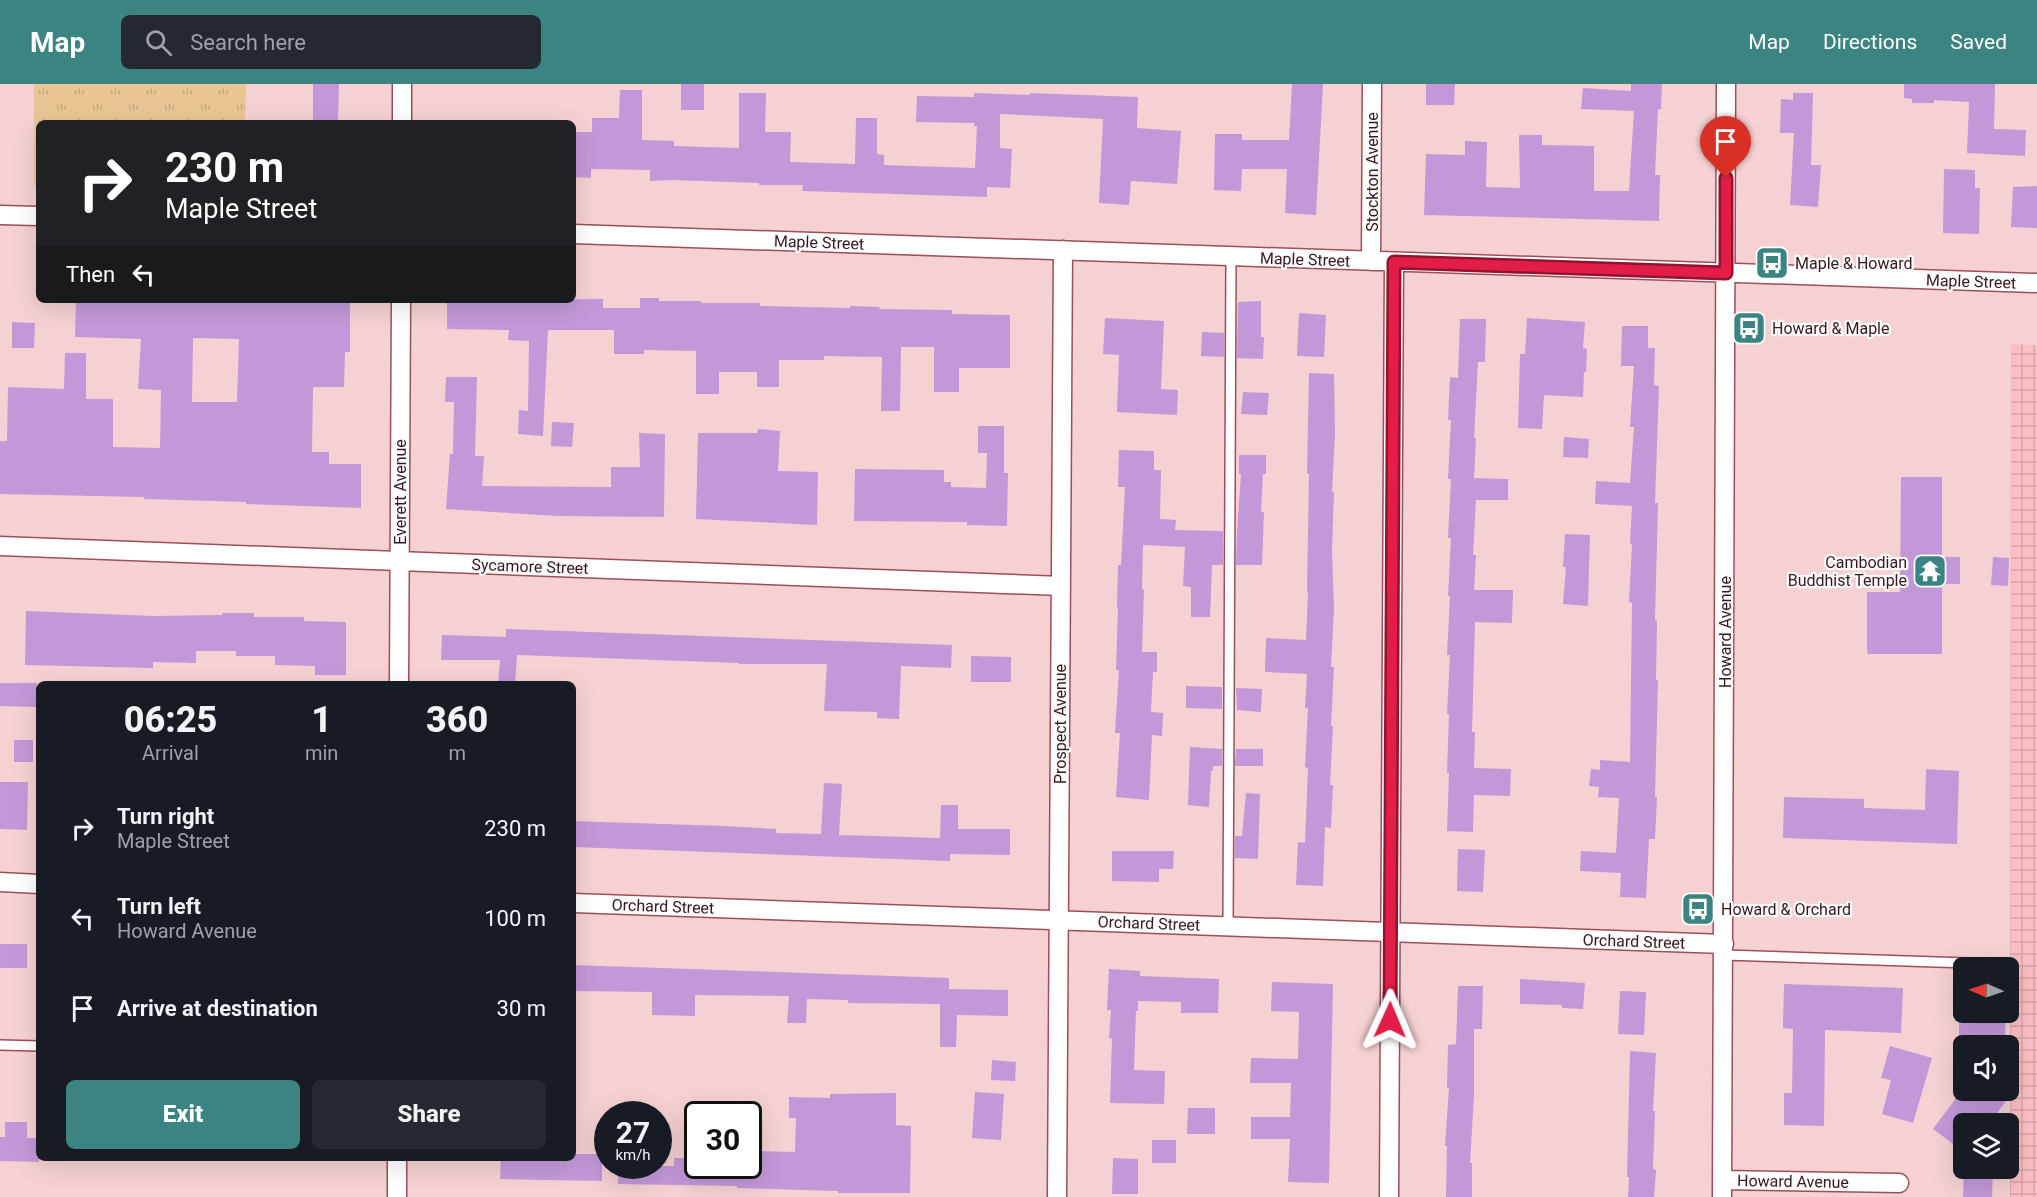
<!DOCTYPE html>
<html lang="en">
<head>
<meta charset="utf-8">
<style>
  body { margin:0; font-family:Roboto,sans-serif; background:#242831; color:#f1f3f6; height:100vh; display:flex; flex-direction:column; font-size:22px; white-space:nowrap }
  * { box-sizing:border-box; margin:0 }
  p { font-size:20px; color:#9ea1a6 }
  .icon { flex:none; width:33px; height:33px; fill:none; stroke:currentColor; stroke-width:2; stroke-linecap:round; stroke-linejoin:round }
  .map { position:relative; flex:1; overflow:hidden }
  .side { position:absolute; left:36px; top:597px; width:540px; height:480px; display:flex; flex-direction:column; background:#171b24; border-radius:9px; box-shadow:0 6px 24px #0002 }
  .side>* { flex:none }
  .top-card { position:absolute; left:36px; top:36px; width:540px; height:183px; border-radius:9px; box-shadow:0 6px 24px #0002; background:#202124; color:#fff; overflow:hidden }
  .needle { width:39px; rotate:272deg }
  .tools { position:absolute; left:1953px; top:873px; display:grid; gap:12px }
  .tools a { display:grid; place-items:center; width:66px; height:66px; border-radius:9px; background:#171b24; box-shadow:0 6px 24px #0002; font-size:30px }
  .speed { position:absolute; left:594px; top:1017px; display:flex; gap:12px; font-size:30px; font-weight:700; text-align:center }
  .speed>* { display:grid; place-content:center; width:78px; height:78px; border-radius:50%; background:#171b24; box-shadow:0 6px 24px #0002; line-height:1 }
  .speed small { font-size:15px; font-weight:400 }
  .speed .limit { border:3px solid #111; border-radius:9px; background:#fff; color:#111 }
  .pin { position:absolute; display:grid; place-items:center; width:51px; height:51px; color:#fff; margin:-62px -26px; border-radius:50% 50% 50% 0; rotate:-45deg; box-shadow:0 0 6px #0007 }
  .pin .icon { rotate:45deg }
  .me { position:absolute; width:66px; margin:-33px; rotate:1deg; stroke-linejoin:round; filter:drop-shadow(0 0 4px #0008) }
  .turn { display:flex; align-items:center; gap:21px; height:126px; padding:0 30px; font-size:27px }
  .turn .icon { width:78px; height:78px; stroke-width:2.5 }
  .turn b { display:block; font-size:42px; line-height:51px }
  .then { display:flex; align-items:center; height:57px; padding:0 30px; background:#0003; gap:12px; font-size:22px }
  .eta { display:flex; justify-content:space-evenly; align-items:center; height:102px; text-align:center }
  .eta b { font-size:36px; font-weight:800; line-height:42px }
  .primary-button { display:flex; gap:12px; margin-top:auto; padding:12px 30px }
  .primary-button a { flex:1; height:69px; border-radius:9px; background:#3b8482; color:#fff; font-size:24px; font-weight:800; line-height:69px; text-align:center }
  .primary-button a+a { background:#242831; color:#f1f3f6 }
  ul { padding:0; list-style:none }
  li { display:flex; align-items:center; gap:18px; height:90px; padding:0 30px }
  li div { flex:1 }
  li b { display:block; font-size:22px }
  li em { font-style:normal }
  header { display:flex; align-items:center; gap:36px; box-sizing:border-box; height:84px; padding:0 30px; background:#3b8482; color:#fff }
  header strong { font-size:28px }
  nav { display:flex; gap:33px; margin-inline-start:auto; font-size:21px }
  .search { width:420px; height:54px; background:#242831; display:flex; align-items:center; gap:15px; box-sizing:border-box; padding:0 21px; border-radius:9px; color:#9ea1a6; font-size:22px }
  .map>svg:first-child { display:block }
  .industrial { fill:url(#industrial-grid) }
  .park { fill:url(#park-tufts) }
  .building { fill:#c398d9; fill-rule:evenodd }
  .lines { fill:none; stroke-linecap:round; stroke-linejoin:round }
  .service-casing { stroke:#9b4f58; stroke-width:12 }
  .minor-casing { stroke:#9b4f58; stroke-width:21 }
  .service { stroke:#fff; stroke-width:9 }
  .minor { stroke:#fff; stroke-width:18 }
  .route-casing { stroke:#92132f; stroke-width:15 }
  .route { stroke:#e11d48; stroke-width:10 }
  .labels { text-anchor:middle; stroke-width:4.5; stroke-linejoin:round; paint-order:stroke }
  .street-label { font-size:16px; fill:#38181c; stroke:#fcfcfc }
  .poi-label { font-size:16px; fill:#38181c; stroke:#fcfcfc; text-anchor:start }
</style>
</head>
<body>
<header>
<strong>Map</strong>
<div class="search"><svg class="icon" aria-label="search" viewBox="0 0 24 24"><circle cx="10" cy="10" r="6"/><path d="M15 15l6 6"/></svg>Search here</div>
<nav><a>Map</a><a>Directions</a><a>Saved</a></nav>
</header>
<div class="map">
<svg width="2037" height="1113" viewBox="0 0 2037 1113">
  <defs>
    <pattern id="industrial-grid" width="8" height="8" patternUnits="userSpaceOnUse" patternTransform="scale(1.5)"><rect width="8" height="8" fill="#fabfc4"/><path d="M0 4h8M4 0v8" fill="none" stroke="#d7a3a8"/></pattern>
    <pattern id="park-tufts" width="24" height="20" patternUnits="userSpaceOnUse" patternTransform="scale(1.5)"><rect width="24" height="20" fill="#ebc594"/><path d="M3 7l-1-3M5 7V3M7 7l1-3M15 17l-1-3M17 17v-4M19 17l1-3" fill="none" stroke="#caa87f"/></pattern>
  </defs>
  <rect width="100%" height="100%" fill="#f5d1d3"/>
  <path class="industrial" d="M 2011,260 L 2037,261 L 2037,1113 L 2010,1113 Z"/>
  <path class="park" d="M 34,0 L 246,0 L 245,39 L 39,39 L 39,102 L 34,102 Z"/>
  <path class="building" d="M 313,0 L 339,0 L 338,39 L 313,39 Z
    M 681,0 L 704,0 L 704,26 L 681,26 Z
    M 1292,0 L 1323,0 L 1316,131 L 1285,129 L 1287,85 L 1242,85 L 1241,107 L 1214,106 L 1215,50 L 1242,50 L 1242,56 L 1289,56 Z
    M 1426,0 L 1455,0 L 1454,21 L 1426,21 Z
    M 1631,0 L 1662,0 L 1661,25 L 1658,25 L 1655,91 L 1660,91 L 1659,137 L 1424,131 L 1426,70 L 1465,71 L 1465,57 L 1487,58 L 1486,103 L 1520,104 L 1519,51 L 1542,51 L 1542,61 L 1594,62 L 1594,107 L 1629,107 L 1634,27 L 1581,25 L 1583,4 L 1631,7 Z
    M 1904,0 L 1995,0 L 1994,45 L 2026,46 L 2025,72 L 1967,69 L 1969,18 L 1934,16 L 1934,19 L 1912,19 L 1912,15 L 1904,14 Z
    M 620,6 L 642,6 L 642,56 L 674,57 L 674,62 L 739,64 L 739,9 L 766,9 L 765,48 L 791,48 L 790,78 L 855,80 L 856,34 L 877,34 L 877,70 L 884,71 L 884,81 L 975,84 L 977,42 L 974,42 L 974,39 L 916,38 L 917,12 L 974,13 L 974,9 L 1029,11 L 1030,9 L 1138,13 L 1137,44 L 1181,47 L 1177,100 L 1131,97 L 1129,121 L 1099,119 L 1103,35 L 1000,30 L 1000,64 L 1012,65 L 1010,104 L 987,103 L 987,113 L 802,107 L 803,101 L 759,101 L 759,99 L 673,96 L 650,97 L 650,86 L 591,85 L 591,94 L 573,93 L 573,48 L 592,48 L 592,34 L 619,34 Z
    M 1793,9 L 1813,9 L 1811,81 L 1821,81 L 1818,123 L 1790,121 L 1794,49 L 1780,49 L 1781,15 L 1793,16 Z
    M 1944,85 L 1975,86 L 1975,104 L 1980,104 L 1979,150 L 1943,149 Z
    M 2037,102 L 2037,144 L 2011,143 L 2013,103 Z
    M 640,214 L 659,214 L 659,217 L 701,217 L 701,219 L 760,219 L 760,222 L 850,224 L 850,222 L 880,223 L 879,225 L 952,226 L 952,230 L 1010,231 L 1010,284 L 959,284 L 959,308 L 934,308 L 934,263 L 901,263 L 900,327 L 881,327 L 882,273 L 824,272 L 824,276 L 779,276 L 779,303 L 757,303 L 757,288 L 719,288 L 719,310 L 696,310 L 696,267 L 644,266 L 644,270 L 614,270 L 614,246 L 548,246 L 543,352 L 518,350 L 519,326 L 528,327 L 529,257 L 508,256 L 509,246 L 447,245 L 447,216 L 603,215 L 603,224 L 640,224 Z
    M 76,216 L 350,216 L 350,268 L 345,268 L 344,303 L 313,303 L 312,368 L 329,368 L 329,380 L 361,380 L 361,424 L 246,420 L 246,418 L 144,415 L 144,413 L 0,410 L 0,357 L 7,357 L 8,303 L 64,305 L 65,269 L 86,269 L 86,315 L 113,315 L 113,363 L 160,364 L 161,306 L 138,305 L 141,255 L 75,253 ZM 193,254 L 239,255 L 237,318 L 192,318 Z
    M 1261,217 L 1261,253 L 1264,253 L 1263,275 L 1237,274 L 1238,218 Z
    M 1299,229 L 1326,231 L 1324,273 L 1297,272 Z
    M 1105,234 L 1164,237 L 1161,305 L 1178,306 L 1177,331 L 1117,328 L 1119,271 L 1103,270 Z
    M 1527,234 L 1585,238 L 1583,264 L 1587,265 L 1586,288 L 1584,288 L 1583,313 L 1544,311 L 1542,345 L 1518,344 L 1520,270 L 1525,270 Z
    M 1460,235 L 1486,235 L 1485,278 L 1478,278 L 1474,354 L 1476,354 L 1474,394 L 1508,395 L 1508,416 L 1476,416 L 1473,471 L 1476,471 L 1474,506 L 1513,506 L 1512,539 L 1475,538 L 1472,648 L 1475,648 L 1474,684 L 1511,685 L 1510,712 L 1474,711 L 1473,748 L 1447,747 L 1449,689 L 1447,689 L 1449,630 L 1447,630 L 1450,571 L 1447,571 L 1450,512 L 1448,512 L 1451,454 L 1448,454 L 1451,395 L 1448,395 L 1451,336 L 1448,336 L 1450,293 L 1458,294 Z
    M 12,238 L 35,239 L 34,264 L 12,264 Z
    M 1622,242 L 1648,242 L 1648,264 L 1655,264 L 1654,301 L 1659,302 L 1655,419 L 1658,419 L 1655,536 L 1657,537 L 1656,596 L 1658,596 L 1655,713 L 1657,713 L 1655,755 L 1649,755 L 1646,814 L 1620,813 L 1621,789 L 1580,787 L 1581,767 L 1616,769 L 1619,714 L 1598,713 L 1599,703 L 1589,702 L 1591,685 L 1600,686 L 1600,676 L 1630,678 L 1632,519 L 1629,518 L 1632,460 L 1630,460 L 1632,422 L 1595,420 L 1596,397 L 1630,399 L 1634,343 L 1630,343 L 1634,282 L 1621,282 Z
    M 1202,248 L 1224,249 L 1224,273 L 1201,272 Z
    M 1309,289 L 1334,290 L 1335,349 L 1332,408 L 1334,408 L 1332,466 L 1334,525 L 1331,583 L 1334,583 L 1331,642 L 1333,642 L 1330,701 L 1333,701 L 1331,744 L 1325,743 L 1323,802 L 1296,801 L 1298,758 L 1305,759 L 1308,684 L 1305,683 L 1308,624 L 1305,624 L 1307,590 L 1265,588 L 1266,554 L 1306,556 L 1308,507 L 1307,507 L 1309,390 L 1307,389 Z
    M 446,293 L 477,293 L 475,372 L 484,372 L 482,402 L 611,403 L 611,383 L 640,383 L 639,349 L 665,350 L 664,433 L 558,432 L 446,425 L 450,370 L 453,370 L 454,318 L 445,318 Z
    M 1243,308 L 1269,309 L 1267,331 L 1241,330 Z
    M 552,338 L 574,339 L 572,363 L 551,362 Z
    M 978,342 L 1004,342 L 1004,389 L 1008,389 L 1007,442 L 967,441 L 967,438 L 854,437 L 855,385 L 944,386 L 944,398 L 951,398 L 951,403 L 986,404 L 987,369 L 978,369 Z
    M 758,345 L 780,347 L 778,387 L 818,388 L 817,441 L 696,435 L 698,349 L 757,349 Z
    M 1564,353 L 1589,355 L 1588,374 L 1563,373 Z
    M 1119,366 L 1154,367 L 1154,386 L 1161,386 L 1160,435 L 1176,436 L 1175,446 L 1223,447 L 1223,481 L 1212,481 L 1210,533 L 1191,533 L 1191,503 L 1183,502 L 1185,463 L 1143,461 L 1142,505 L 1144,506 L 1142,568 L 1157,568 L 1157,588 L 1153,588 L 1151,628 L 1163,629 L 1162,652 L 1152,651 L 1149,716 L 1116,713 L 1120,649 L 1115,649 L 1119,586 L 1116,586 L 1118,524 L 1117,524 L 1118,481 L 1121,481 L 1125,403 L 1118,403 Z
    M 1239,371 L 1266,371 L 1266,390 L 1263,390 L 1261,428 L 1264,428 L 1262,481 L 1236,481 L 1237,447 L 1241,390 L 1239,390 Z
    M 1901,393 L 1942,393 L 1942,473 L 1960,473 L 1960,500 L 1942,500 L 1942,570 L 1868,570 L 1867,565 L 1867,508 L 1900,508 Z
    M 1565,450 L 1590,451 L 1588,522 L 1563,520 L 1566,483 L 1563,483 Z
    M 1993,473 L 2009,474 L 2008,502 L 1991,501 Z
    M 26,527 L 154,532 L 222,531 L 222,529 L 254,529 L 254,533 L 304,533 L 304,537 L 346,538 L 346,591 L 315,591 L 315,582 L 275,581 L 275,572 L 236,572 L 236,567 L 196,567 L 196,579 L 153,578 L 153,584 L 25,581 Z
    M 506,545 L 952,561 L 951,584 L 901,582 L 899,635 L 877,634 L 877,628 L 824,627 L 827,580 L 739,580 L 739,579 L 517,571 L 515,600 L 498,600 L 500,576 L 441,576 L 442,551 L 506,553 Z
    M 971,572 L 1011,573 L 1011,598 L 971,598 Z
    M 0,599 L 37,599 L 36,623 L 0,622 Z
    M 1186,602 L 1222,603 L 1222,625 L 1186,624 Z
    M 1236,604 L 1262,605 L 1261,628 L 1237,626 Z
    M 14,656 L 33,656 L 33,678 L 14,678 Z
    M 1190,663 L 1222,665 L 1222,682 L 1213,682 L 1213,687 L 1211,687 L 1209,723 L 1188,721 Z
    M 1236,665 L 1263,665 L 1263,682 L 1235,682 Z
    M 1926,685 L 1959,687 L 1957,760 L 1783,754 L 1784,713 L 1864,715 L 1864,724 L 1925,726 Z
    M 0,698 L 28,698 L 27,746 L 0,745 Z
    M 824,699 L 842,700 L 839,751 L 940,754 L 941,721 L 958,721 L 958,745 L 1010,745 L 1010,771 L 950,770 L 950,777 L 573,763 L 573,737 L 724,742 L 776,745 L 776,749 L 821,750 Z
    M 1246,709 L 1260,710 L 1258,775 L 1235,774 L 1235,752 L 1242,752 Z
    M 1458,765 L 1485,766 L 1483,808 L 1457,807 Z
    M 1112,767 L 1174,767 L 1173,785 L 1159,785 L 1159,798 L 1112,797 Z
    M 0,860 L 27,860 L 27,884 L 0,884 Z
    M 573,881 L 949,894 L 949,905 L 1008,906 L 1008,932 L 957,931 L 956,963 L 940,963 L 940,920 L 848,919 L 848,916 L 807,915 L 806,939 L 787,939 L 789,912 L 695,911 L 695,932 L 652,931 L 652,908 L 573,907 Z
    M 1109,885 L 1140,887 L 1140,892 L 1219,895 L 1218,929 L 1181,929 L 1181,918 L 1138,917 L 1138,927 L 1136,927 L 1134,986 L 1165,987 L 1164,1020 L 1110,1019 L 1112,955 L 1109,954 L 1111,926 L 1107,926 Z
    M 1520,895 L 1585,899 L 1583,925 L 1562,924 L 1562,921 L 1520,920 Z
    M 1272,898 L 1333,900 L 1329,1099 L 1288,1098 L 1290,1055 L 1251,1055 L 1251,1033 L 1290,1033 L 1291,999 L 1250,999 L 1251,974 L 1298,975 L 1299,928 L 1271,927 Z
    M 1784,900 L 1903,904 L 1901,949 L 1825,946 L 1824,1042 L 1784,1041 L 1784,1009 L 1792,1009 L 1793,945 L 1783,944 Z
    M 1458,902 L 1483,902 L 1482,945 L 1474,945 L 1474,1011 L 1470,1079 L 1472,1079 L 1472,1113 L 1446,1113 L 1447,1062 L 1445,1062 L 1449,1004 L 1447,1004 L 1448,961 L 1456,960 Z
    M 1620,907 L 1646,908 L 1644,951 L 1618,950 Z
    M 1959,928 L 2006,928 L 2005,954 L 1959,953 Z
    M 1890,962 L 1932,974 L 1913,1039 L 1882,1030 L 1891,996 L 1881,994 Z
    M 1630,967 L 1656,969 L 1653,1027 L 1655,1027 L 1653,1085 L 1656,1086 L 1654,1113 L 1628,1113 L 1629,1093 L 1627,1093 Z
    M 992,976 L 1016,978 L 1015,997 L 991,996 Z
    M 1962,1006 L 1992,1006 L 2006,1017 L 1989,1040 L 1964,1040 L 1964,1068 L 1933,1045 Z
    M 975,1008 L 1004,1010 L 1001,1056 L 972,1054 Z
    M 896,1009 L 896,1041 L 911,1042 L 910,1109 L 838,1109 L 838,1107 L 737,1104 L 737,1102 L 618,1100 L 618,1082 L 674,1082 L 674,1074 L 698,1074 L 698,1082 L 748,1082 L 748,1079 L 756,1079 L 756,1067 L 795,1068 L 796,1034 L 789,1034 L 789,1013 L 830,1014 L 830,1010 Z
    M 1188,1024 L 1215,1024 L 1215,1050 L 1187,1050 Z
    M 5,1038 L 27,1038 L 27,1054 L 39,1054 L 39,1078 L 0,1077 L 0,1053 L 5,1053 Z
    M 1152,1056 L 1176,1056 L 1176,1079 L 1152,1079 Z
    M 573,1070 L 602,1070 L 602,1097 L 500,1095 L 501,1074 L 573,1074 Z
    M 1113,1074 L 1138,1075 L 1138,1110 L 1112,1110 Z
    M 1964,1084 L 1993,1084 L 1992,1113 L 1963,1113 Z"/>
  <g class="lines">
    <defs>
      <path id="service" d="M 1228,842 L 1231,172
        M 1724,871 L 1967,879
        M 0,961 L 39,962"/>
      <path id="minor" d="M 402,39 L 402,0
        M 0,131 L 39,132
        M 573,150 L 2037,199
        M 1371,177 L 1372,0
        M 0,462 L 1061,502
        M 399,600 L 401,216
        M 0,798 L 39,800
        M 573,819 L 1724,860
        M 1722,1096 L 1899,1099
        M 397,1113 L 397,1074
        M 1057,1113 L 1063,166
        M 1389,1113 L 1394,178
        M 1722,1113 L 1726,0"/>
    </defs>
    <use href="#service" class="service-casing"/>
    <use href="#minor" class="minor-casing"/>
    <use href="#service" class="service"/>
    <use href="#minor" class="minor"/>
  </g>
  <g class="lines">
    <defs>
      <path id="route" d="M 1390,936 L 1394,178 L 1726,189 L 1726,94"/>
    </defs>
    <use href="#route" class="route-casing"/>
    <use href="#route" class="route"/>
  </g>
  <defs>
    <symbol id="bus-square" viewBox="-11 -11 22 22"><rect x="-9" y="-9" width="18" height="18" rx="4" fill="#3b8482" stroke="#fcfcfc"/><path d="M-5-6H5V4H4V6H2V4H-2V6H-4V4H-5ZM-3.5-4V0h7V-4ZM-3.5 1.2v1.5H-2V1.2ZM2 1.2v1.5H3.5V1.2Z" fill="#fff"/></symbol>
    <symbol id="temple-square" viewBox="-11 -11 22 22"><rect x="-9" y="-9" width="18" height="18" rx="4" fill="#3b8482" stroke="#fcfcfc"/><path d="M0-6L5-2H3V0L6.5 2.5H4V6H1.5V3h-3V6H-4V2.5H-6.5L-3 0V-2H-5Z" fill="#fff"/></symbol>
  </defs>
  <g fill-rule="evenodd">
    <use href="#bus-square" x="1753" y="160" width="38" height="38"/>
    <use href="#bus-square" x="1730" y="225" width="38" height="38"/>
    <use href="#temple-square" x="1911" y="468" width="38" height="38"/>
    <use href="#bus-square" x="1679" y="806" width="38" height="38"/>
  </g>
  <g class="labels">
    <g class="street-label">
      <text transform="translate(1372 88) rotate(-90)" y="6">Stockton Avenue</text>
      <text transform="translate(819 158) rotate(2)" y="6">Maple Street</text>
      <text transform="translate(1305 175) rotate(2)" y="6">Maple Street</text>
      <text transform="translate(1971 197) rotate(2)" y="6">Maple Street</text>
      <text transform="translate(400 408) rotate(-90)" y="6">Everett Avenue</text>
      <text transform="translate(530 482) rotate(2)" y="6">Sycamore Street</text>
      <text transform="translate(1725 548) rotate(-90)" y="6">Howard Avenue</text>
      <text transform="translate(1060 640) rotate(-90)" y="6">Prospect Avenue</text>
      <text transform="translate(663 822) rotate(2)" y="6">Orchard Street</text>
      <text transform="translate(1149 839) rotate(2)" y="6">Orchard Street</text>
      <text transform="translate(1634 857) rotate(2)" y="6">Orchard Street</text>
      <text transform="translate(1793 1097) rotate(1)" y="6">Howard Avenue</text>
    </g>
    <g class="poi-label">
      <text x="1795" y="185">Maple &amp; Howard</text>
      <text x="1772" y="250">Howard &amp; Maple</text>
      <text x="1907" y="484" text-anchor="end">Cambodian<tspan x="1907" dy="18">Buddhist Temple</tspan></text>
      <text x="1721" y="831">Howard &amp; Orchard</text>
    </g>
  </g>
</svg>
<div class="tools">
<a><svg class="needle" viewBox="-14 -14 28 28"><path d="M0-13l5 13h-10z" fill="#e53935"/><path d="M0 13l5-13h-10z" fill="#9ea1a6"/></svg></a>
<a><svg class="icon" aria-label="sound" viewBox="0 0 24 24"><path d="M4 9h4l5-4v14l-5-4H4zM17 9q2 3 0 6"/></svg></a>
<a><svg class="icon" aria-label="layers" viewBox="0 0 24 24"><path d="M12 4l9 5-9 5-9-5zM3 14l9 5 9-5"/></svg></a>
</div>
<div class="speed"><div>27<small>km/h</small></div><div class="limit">30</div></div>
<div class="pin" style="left:1726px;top:94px;background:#d93025"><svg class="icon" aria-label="arrive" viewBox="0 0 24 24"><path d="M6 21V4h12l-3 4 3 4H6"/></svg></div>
<svg class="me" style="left:1390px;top:936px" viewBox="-20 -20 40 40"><path d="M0-17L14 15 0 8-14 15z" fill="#e11d48" stroke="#fff" stroke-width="4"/></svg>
<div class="top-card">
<div class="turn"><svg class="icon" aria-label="right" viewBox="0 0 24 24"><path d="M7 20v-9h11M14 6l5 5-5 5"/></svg><div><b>230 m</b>Maple Street</div></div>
<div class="then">Then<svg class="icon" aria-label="left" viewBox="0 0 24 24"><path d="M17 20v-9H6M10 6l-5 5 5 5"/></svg></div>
</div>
<section class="side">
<div class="eta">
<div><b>06:25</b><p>Arrival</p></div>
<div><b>1</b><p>min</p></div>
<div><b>360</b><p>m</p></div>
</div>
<ul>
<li><svg class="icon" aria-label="right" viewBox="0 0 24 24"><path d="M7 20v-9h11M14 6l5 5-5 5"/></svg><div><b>Turn right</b><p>Maple Street</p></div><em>230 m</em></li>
<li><svg class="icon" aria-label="left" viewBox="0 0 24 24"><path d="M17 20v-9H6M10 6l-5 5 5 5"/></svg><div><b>Turn left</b><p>Howard Avenue</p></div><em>100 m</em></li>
<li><svg class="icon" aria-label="arrive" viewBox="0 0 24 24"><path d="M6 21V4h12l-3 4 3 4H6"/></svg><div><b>Arrive at destination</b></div><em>30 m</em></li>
</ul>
<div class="primary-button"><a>Exit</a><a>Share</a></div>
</section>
</div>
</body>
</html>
